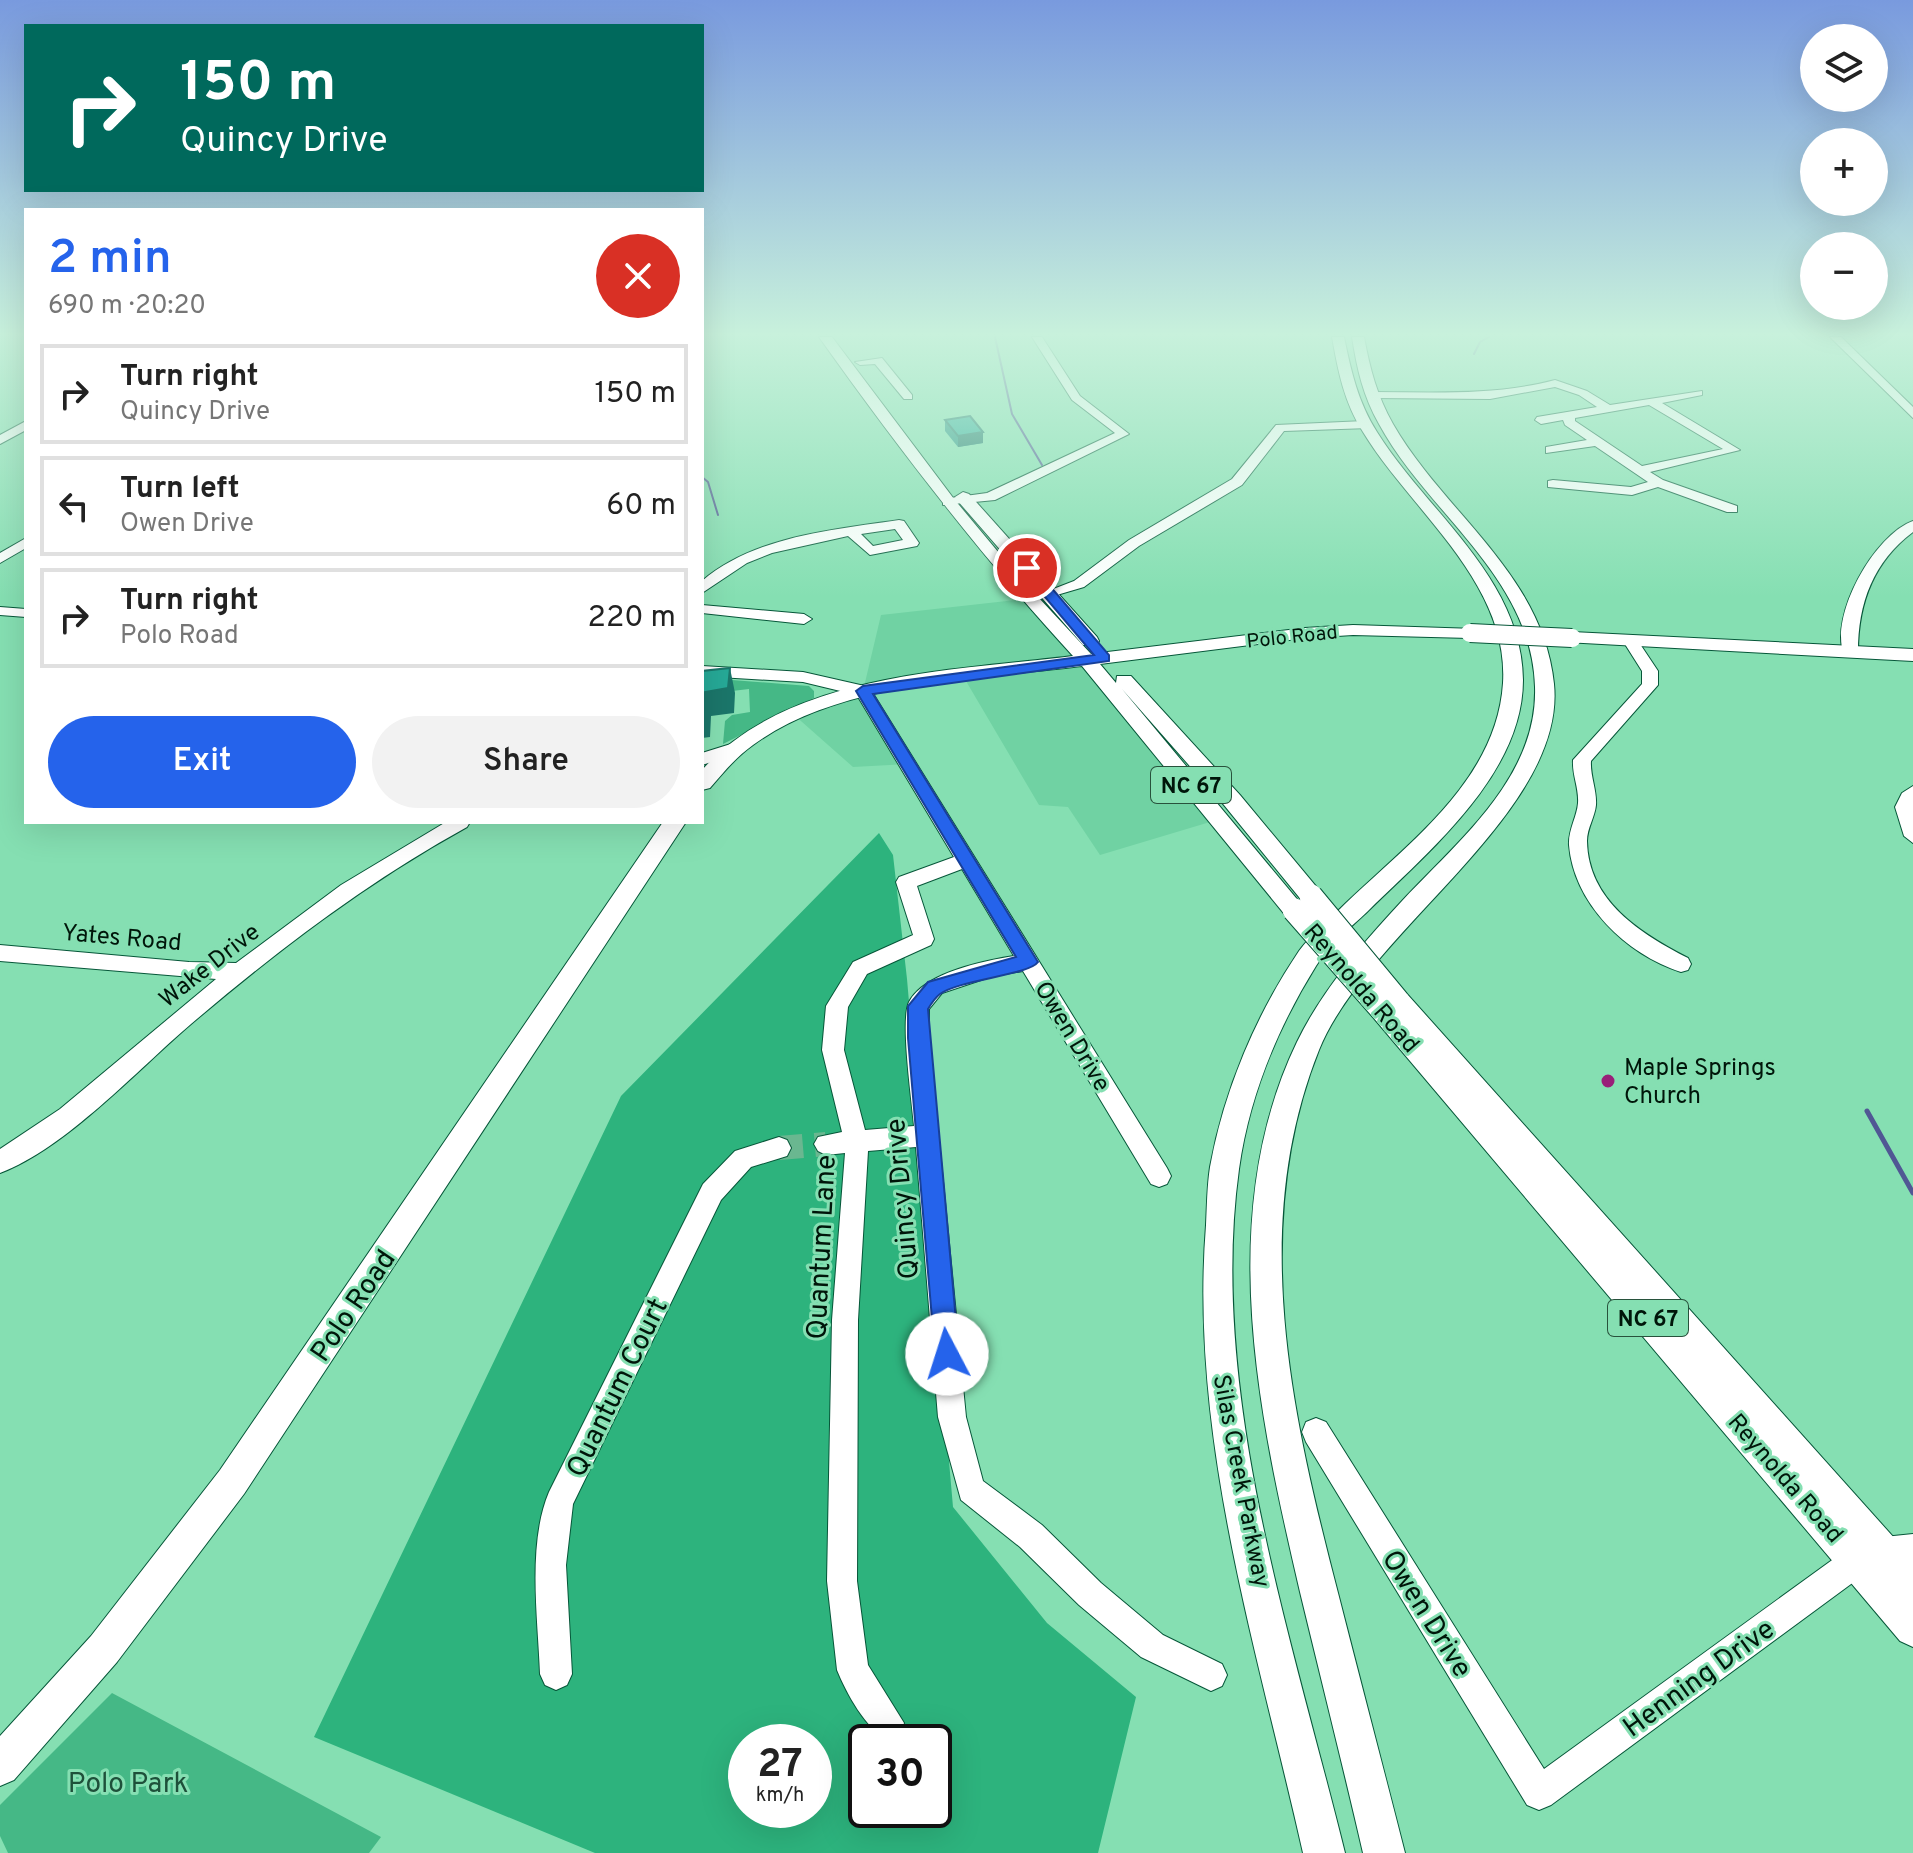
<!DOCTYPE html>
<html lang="en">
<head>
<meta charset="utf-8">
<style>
  body { margin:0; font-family:Overpass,sans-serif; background:#f2f2f2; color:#222; height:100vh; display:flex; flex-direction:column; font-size:30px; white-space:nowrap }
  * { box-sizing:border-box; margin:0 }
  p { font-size:26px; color:#767676 }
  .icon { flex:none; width:44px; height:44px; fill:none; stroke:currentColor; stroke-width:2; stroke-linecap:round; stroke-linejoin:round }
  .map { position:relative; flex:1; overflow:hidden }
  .side { position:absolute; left:24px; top:208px; width:680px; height:616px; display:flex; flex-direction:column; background:#fff; border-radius:0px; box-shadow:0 8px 32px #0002 }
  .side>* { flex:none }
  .top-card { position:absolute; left:24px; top:24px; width:680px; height:168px; border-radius:0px; box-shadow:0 8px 32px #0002; background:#00695c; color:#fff; overflow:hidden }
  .controls { position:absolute; left:1800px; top:24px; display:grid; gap:16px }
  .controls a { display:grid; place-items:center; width:88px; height:88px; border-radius:50%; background:#fff; box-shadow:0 8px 32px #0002; font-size:40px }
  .speed { position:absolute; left:728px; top:1724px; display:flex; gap:16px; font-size:40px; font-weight:700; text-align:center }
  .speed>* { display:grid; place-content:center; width:104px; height:104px; border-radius:50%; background:#fff; box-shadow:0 8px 32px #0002; line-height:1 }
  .speed small { font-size:20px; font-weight:400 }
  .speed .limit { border:4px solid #111; border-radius:12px; background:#fff; color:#111 }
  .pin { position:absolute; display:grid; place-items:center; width:68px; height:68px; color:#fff; margin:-34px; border:4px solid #fff; border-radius:50%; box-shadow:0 2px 8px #0007 }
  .me { position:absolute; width:88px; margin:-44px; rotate:355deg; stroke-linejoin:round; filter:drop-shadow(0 0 6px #0008) }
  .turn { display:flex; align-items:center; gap:28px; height:168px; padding:0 24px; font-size:36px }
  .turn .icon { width:104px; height:104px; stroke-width:2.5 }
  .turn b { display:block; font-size:56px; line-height:68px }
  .round { display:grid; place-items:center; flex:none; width:84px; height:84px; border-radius:42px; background:#f2f2f2 }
  .head { display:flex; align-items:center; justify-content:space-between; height:136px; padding:0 24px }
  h1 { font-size:48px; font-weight:600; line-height:60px; color:#2563eb }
  .primary-button { display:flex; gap:16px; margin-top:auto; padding:16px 24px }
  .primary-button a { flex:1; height:92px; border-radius:48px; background:#2563eb; color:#fff; font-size:32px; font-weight:600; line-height:92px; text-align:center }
  .primary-button a+a { background:#f2f2f2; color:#222 }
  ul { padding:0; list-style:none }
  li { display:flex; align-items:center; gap:24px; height:100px; margin:0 16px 12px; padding:0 8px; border:4px solid #e0e0e0; border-radius:0px }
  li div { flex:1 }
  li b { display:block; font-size:30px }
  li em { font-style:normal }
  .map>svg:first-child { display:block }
  .built { fill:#70d2a3 }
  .green { fill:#45b886 }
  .forest { fill:#2db37d; fill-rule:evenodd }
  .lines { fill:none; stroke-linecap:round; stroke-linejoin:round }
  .stream-far1 { stroke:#505794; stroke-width:2 }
  .stream { stroke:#505794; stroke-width:5 }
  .minor-tunnel { stroke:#6ab790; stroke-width:24; stroke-dasharray:24 12; stroke-linecap:butt }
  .minor-casing { stroke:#065739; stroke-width:2 }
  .major-casing { stroke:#065739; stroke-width:2 }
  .minor { fill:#fff; fill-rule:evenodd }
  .major { fill:#fff; fill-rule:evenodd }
  .major-bridge-far1-casing { stroke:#065739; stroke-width:20; stroke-linecap:butt }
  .major-bridge-casing { stroke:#065739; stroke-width:25; stroke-linecap:butt }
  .major-bridge-far1 { stroke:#fff; stroke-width:18 }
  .major-bridge { stroke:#fff; stroke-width:23 }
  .wall { fill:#219182 }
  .shaded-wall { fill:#1b766a }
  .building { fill:#26a997; stroke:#1b766a; stroke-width:2 }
  .route { fill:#2563eb; stroke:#184099; stroke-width:2 }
  .poi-dot { fill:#991f79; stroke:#85dfb2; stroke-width:3 }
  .labels { text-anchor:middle; stroke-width:6; stroke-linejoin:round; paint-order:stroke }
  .far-street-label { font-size:20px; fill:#00160a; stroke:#85dfb2 }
  .shield { fill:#85dfb2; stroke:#28523c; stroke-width:2 }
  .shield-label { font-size:22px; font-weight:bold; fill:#00160a }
  .street-label { font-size:24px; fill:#00160a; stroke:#85dfb2 }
  .poi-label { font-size:24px; fill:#00160a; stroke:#85dfb2; text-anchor:start }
  .near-street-label { font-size:28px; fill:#00160a; stroke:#85dfb2 }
  .near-park-label { font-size:28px; fill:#1e503a; stroke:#85dfb2 }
</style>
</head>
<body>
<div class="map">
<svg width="1913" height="1853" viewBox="0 0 1913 1853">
  <rect width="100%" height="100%" fill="#85dfb2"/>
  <path class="built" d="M 1044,597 L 1063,614 L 1087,660 L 1220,819 L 1100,855 L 1068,807 L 1039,805 L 963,676 L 864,691 L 908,764 L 853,767 L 793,714 L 863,691 L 881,615 Z"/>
  <path class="green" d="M 732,680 L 809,686 L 814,691 L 814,698 L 723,744 L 725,721 L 732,715 L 750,712 L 749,689 L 732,691 Z
    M 112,1693 L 381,1837 L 369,1853 L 8,1853 L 0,1836 L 0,1805 Z"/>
  <path class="forest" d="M 879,833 L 893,855 L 907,979 L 953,1507 L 1047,1623 L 1136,1697 L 1098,1853 L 595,1853 L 314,1737 L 621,1096 ZM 746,1742 L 814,1742 L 814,1810 L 746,1810 ZM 866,1742 L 934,1742 L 934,1810 L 866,1810 Z"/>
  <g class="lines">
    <path class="stream-far1" d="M 995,337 L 1012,414 L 1042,465
      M 1474,354 L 1480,342 L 1489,337
      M 702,477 L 708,482 L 718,515"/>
    <path class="stream" d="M 1867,1111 L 1913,1193"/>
    <path class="minor-tunnel" d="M 779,1148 L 826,1144"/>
    <defs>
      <path id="minor" d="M 1032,337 L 1042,337 L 1080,396 L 1129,434 L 995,500 L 943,505 L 943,499 L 987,493 L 1115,433 L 1072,400 Z
        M 1830,337 L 1841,337 L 1913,407 L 1913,418 Z
        M 882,358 L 912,395 L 912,399 L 904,399 L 875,364 L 860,365 L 855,362 Z
        M 1555,380 L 1587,391 L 1610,405 L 1702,391 L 1702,395 L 1662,403 L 1740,450 L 1650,472 L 1663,480 L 1737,506 L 1737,512 L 1727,512 L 1658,487 L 1632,495 L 1548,487 L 1548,481 L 1553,480 L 1631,487 L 1648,482 L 1595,446 L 1546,453 L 1546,447 L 1587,440 L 1565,425 L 1563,420 L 1541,424 L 1535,420 L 1537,417 L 1597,407 L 1579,395 L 1555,387 L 1490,399 L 1372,398 L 1366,395 L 1372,392 C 1434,392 1494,396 1555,380 ZM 1649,405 L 1723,449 L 1642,466 L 1575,421 L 1575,418 Z
        M 26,421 L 26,430 L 0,444 L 0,435 Z
        M 1365,421 L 1371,425 L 1369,428 L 1284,431 L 1242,485 L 1139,546 L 1084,587 L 1050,597 L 1043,593 L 1074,581 L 1129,540 L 1232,479 L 1276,425 Z
        M 899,520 L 904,521 L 919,543 L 917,546 L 870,555 L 848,536 L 772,553 L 747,563 L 702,593 L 702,581 C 755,536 832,530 899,520 ZM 895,529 L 903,540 L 873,546 L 861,534 Z
        M 1913,521 L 1913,532 C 1873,562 1858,603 1858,652 L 1856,655 L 1844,655 C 1829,616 1874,535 1913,521 Z
        M 26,538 L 26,548 L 0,563 L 0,553 Z
        M 702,605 L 804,614 L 812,619 L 804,624 L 702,613 Z
        M 0,607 L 26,609 L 26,617 L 0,615 Z
        M 1631,636 L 1636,638 L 1658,671 L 1658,685 L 1591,761 C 1590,776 1597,790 1596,805 C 1595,817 1587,828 1587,841 C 1588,901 1641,934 1688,958 L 1691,964 L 1688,970 L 1681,972 C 1626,954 1574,904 1569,845 C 1568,830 1577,817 1578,803 C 1579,788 1572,775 1573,760 L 1642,684 L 1642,671 L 1623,641 Z
        M 702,666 L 803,672 L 869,687 L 1167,1168 L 1171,1176 L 1167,1184 L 1159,1187 L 1151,1184 L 1023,971 L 993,976 L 942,993 L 929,1009 L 929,1038 L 966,1417 L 983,1481 L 1042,1525 L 1101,1583 L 1163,1635 L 1222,1664 L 1227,1675 L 1222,1686 L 1211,1691 L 1141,1657 L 1079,1605 L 1020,1547 L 961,1500 L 938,1417 L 916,1147 L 868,1151 L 858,1320 L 857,1581 L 868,1665 L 904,1723 L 900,1735 L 888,1739 C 866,1730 846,1692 837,1670 L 827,1581 L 832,1320 L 845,1153 L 826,1155 L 818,1151 L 814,1144 L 818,1137 L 842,1132 L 822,1050 L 826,1006 L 853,962 L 913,935 L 896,882 L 899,877 L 954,857 L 857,695 L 803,682 L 702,676 ZM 962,869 L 1014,956 C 983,961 924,973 909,1002 C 900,1020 912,1102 914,1126 L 865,1130 L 844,1050 L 848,1007 L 867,974 L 931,945 L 934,939 L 917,886 Z
        M 734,743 L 743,749 L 740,753 L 702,765 L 702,753 Z
        M 1913,786 L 1913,843 L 1904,836 L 1895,807 L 1902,793 Z
        M 446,822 L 470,822 L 467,827 C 367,882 278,950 191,1024 C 137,1070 66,1148 0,1173 L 0,1149 L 60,1109 L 216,979 L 0,961 L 0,945 L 189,962 L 236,963 L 341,885 Z
        M 779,1137 L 787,1140 L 791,1148 L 787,1156 L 751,1167 L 721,1200 L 573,1504 L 566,1565 L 572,1674 L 567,1685 L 556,1690 L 545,1685 L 540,1674 C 538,1619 527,1544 549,1492 L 703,1184 L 735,1151 Z
        M 1316,1418 L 1326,1422 L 1544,1769 L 1846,1550 L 1884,1537 L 1913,1534 L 1913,1564 L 1884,1567 L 1866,1573 L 1551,1805 L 1539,1810 L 1527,1805 L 1306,1442 L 1302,1432 L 1306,1422 Z"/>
      <path id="major" d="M 819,337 L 832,337 L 954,499 L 1014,571 L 1091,654 L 1305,628 L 1353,625 L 1476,629 L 1479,633 L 1476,637 L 1470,638 L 1353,635 L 1305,638 L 1100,664 L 1116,683 L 1117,676 L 1131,676 L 1240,795 L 1319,890 L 1323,896 L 1319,902 L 1311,905 L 1303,902 L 1224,805 L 1122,689 L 1306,910 L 1302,916 L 1294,919 L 1286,916 L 1082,666 C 978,679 840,681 753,745 C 736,757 723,773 710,788 L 702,790 L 702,770 C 789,673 952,671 1073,656 C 980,555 898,448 819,337 Z
        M 1332,337 L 1344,337 C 1351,371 1358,402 1377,432 C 1427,512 1522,578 1523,680 C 1523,774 1429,851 1368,911 C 1350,928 1329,945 1316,966 C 1278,1027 1249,1097 1239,1169 C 1208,1392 1292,1638 1345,1853 L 1303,1853 C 1257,1648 1189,1437 1206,1225 C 1207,1206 1207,1186 1210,1167 C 1224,1090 1256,1015 1299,951 C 1312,933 1331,918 1346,903 C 1410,842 1497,779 1503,683 C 1509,582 1411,511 1363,432 C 1344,402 1338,371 1332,337 Z
        M 1352,337 L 1364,337 C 1370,369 1377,396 1393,424 C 1444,513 1543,574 1554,684 C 1567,813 1366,932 1319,1050 C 1248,1227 1292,1416 1338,1593 C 1360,1680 1383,1766 1405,1853 L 1363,1853 C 1343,1766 1321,1679 1300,1592 C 1259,1416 1214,1214 1297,1042 C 1322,990 1363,943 1402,901 C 1458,841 1538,777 1535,687 C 1532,577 1427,513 1379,424 C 1363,396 1357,369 1352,337 Z
        M 963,492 L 969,494 L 1097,637 L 1099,641 L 1097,645 L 1083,645 L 957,500 L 955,497 Z
        M 1572,632 L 1913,649 L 1913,661 L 1565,642 L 1563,638 Z
        M 663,822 L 686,822 L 244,1494 L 117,1662 L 14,1780 L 0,1786 L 0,1736 L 91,1636 L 220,1470 Z
        M 1398,991 L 1407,994 L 1913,1559 L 1913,1647 L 1900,1641 L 1372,1016 L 1368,1009 L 1372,1002 L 1386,1000 L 1389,994 Z"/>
    </defs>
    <use href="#minor" class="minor-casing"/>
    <use href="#major" class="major-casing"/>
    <use href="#minor" class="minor"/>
    <use href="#major" class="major"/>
    <defs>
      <path id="major-bridge-far1" d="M 1470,633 L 1572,638"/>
      <path id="major-bridge" d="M 1311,896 L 1398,1001
        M 1294,910 L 1381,1009"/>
    </defs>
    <use href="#major-bridge-far1" class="major-bridge-far1-casing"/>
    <use href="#major-bridge" class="major-bridge-casing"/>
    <use href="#major-bridge-far1" class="major-bridge-far1"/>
    <use href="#major-bridge" class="major-bridge"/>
  </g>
  <path class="wall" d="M 945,420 L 983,443 L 958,447 L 945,431 Z"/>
  <path class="shaded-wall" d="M 983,432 L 983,443 L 958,447 L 958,436 Z
    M 730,668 L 735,693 L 734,713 L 711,716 L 710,737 L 702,738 L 702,712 L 705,692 Z"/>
  <path class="building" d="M 970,416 L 983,432 L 958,436 L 945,420 Z
    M 730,668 L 728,688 L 705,692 L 704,712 L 702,712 L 702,671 Z"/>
  <linearGradient id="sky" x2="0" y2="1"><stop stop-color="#799ade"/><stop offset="0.56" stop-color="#c8f1dc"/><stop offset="1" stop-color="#c8f1dc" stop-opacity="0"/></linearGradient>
  <rect width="1913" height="597" fill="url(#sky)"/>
  <path class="route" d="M 1023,565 L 1032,565 L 1109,655 L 1109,661 L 873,694 L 1038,962 C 1029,975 959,980 940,994 C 936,997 931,1004 928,1009 L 959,1354 L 955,1363 L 947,1366 L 938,1363 L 935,1354 L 908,1038 L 908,1006 L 928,982 L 1016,957 L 856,691 L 863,686 L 1094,655 L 1023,571 Z"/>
  <circle class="poi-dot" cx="1608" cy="1081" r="8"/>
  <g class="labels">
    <g class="far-street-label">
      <text transform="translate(1292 636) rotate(-6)" y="7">Polo Road</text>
    </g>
    <g class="shield">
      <rect x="1151" y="767" width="80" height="36" rx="6"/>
      <rect x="1608" y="1300" width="80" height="36" rx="6"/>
    </g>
    <g class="shield-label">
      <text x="1191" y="793">NC 67</text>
      <text x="1648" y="1326">NC 67</text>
    </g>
    <g class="street-label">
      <text transform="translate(122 937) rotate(5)" y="8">Yates Road</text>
      <text transform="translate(209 965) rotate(-38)" y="8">Wake Drive</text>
      <text transform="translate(1362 988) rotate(49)" y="8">Reynolda Road</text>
      <text transform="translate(1073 1036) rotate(59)" y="8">Owen Drive</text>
      <text transform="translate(1786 1478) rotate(49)" y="8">Reynolda Road</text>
      <text transform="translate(1242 1481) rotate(79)" y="8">Silas Creek Parkway</text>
    </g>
    <g class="poi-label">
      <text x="1624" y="1075">Maple Springs<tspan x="1624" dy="28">Church</tspan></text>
    </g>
    <g class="near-street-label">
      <text transform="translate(901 1199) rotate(-95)" y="10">Quincy Drive</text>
      <text transform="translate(820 1247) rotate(-87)" y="10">Quantum Lane</text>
      <text transform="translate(352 1305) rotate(-56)" y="10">Polo Road</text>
      <text transform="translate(616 1387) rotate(-64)" y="10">Quantum Court</text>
      <text transform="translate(1428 1613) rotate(58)" y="10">Owen Drive</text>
      <text transform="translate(1698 1677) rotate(-36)" y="10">Henning Drive</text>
    </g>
    <g class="near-park-label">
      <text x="128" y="1792">Polo Park</text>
    </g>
  </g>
</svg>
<div class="controls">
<a><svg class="icon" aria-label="layers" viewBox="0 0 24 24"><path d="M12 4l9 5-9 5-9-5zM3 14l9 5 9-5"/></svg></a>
<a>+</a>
<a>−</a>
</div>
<div class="speed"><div>27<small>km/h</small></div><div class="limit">30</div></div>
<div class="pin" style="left:1027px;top:568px;background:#d93025"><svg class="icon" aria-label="arrive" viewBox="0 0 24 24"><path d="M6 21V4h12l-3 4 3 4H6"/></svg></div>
<svg class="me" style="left:947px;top:1354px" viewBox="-20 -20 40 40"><circle r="19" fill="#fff"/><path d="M0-13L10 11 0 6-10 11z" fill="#2563eb"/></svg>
<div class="top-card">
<div class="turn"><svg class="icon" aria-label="right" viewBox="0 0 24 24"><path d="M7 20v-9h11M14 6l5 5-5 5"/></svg><div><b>150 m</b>Quincy Drive</div></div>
</div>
<section class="side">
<div class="head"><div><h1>2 min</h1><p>690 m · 20:20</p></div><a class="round" style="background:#d93025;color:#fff"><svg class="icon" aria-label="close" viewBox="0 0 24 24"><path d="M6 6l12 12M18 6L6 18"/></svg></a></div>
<ul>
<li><svg class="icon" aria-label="right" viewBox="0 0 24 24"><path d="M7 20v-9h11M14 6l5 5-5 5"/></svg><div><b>Turn right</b><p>Quincy Drive</p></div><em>150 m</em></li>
<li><svg class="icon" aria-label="left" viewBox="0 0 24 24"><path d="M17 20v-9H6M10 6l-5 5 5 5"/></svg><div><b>Turn left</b><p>Owen Drive</p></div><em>60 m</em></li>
<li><svg class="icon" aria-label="right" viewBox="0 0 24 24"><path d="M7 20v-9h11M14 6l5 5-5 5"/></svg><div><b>Turn right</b><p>Polo Road</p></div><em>220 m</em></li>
</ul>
<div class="primary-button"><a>Exit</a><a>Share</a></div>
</section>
</div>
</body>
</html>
